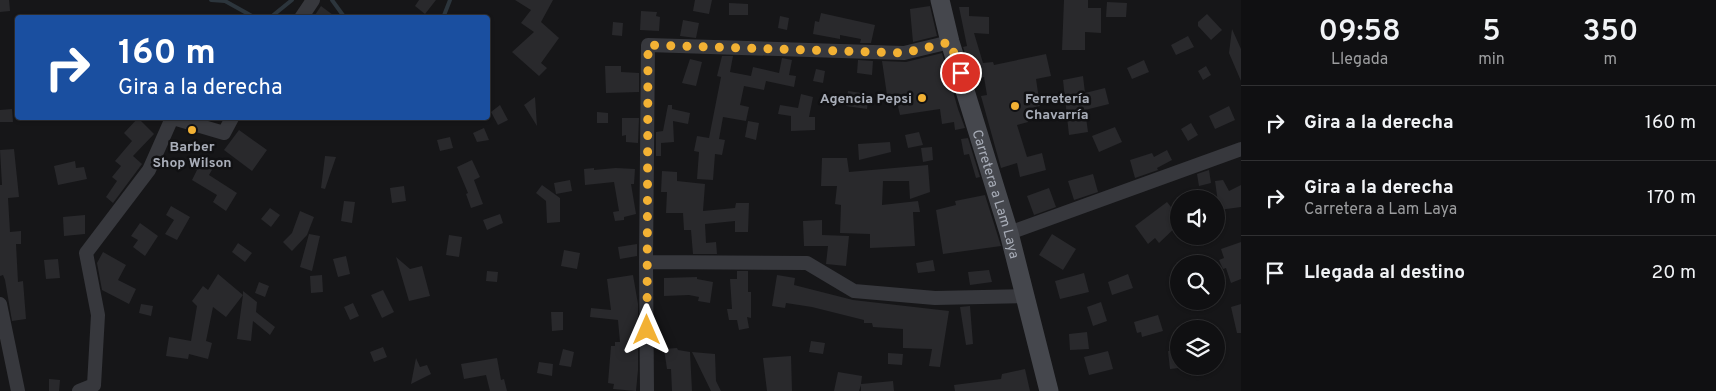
<!DOCTYPE html>
<html lang="es">
<head>
<meta charset="utf-8">
<style>
  body { margin:0; font-family:Overpass,sans-serif; background:#19191b; color:#f1f3f6; height:100vh; display:flex; flex-direction:column; font-size:19px; white-space:nowrap }
  * { box-sizing:border-box; margin:0 }
  p { font-size:16px; color:#9c9d9f }
  .icon { flex:none; width:28px; height:28px; fill:none; stroke:currentColor; stroke-width:2; stroke-linecap:round; stroke-linejoin:round }
  .map { position:relative; flex:1; overflow:hidden }
  .sheet { display:flex; flex-direction:column; background:#101012; width:475px }
  .sheet>* { flex:none }
  .banner { position:absolute; left:15px; top:15px; width:475px; height:105px; border-radius:5px; box-shadow:0 1px 4px #0004,0 0 0 1px #303032; background:#1a4fa0; color:#fff; overflow:hidden }
  .tools { position:absolute; left:1170px; top:190px; display:grid; gap:10px }
  .tools a { display:grid; place-items:center; width:55px; height:55px; border-radius:50%; background:#101012; box-shadow:0 1px 4px #0004,0 0 0 1px #303032; font-size:25px }
  .pin { position:absolute; display:grid; place-items:center; width:42px; height:42px; color:#fff; margin:-21px; border:2px solid #fff; border-radius:50%; box-shadow:0 1px 5px #0007 }
  .me { position:absolute; width:55px; margin:-28px; rotate:0deg; stroke-linejoin:round; filter:drop-shadow(0 0 4px #0008) }
  .turn { display:flex; align-items:center; gap:18px; height:105px; padding:0 20px; font-size:22px }
  .turn .icon { width:65px; height:65px; stroke-width:2.5 }
  .turn b { display:block; font-size:35px; line-height:42px }
  .eta { display:flex; justify-content:space-evenly; align-items:center; height:85px; text-align:center }
  .eta b { font-size:30px; font-weight:600; line-height:35px }
  ul { padding:0; list-style:none }
  li { display:flex; align-items:center; gap:15px; height:75px; padding:0 20px; border-top:1px solid #303032 }
  li div { flex:1 }
  li b { display:block; font-size:19px }
  li em { font-style:normal }
  main { display:flex; flex:1; min-height:0 }
  .map>svg:first-child { display:block }
  .lines { fill:none; stroke-linecap:round; stroke-linejoin:round }
  .stream { stroke:#2c353c; stroke-width:4 }
  .building { fill:#29292c }
  .street { stroke:#37383d; stroke-width:14 }
  .secondary { stroke:#45474d; stroke-width:19 }
  .route { stroke:#f2b134; stroke-width:9; stroke-dasharray:0 16.2 }
  .poi-dot { fill:#f2b134; stroke:#111113; stroke-width:2 }
  .labels { text-anchor:middle; stroke-width:5; stroke-linejoin:round; paint-order:stroke }
  .poi-label { font-size:14px; font-weight:bold; fill:#a8adb8; stroke:#111113; text-anchor:end }
  .street-label { font-size:14px; fill:#a8adb8; stroke:#111113 }
</style>
</head>
<body>
<main>
<div class="map">
<svg width="1241" height="391" viewBox="0 0 1241 391">
  <rect width="100%" height="100%" fill="#161618"/>
  <g class="lines">
    <path class="stream" d="M 211,0 L 225,1 L 252,16 L 271,17 L 292,0
      M 332,0 L 345,18
      M 443,18 L 450,0"/>
  </g>
  <path class="building" d="M 0,0 L 9,0 L 10,11 L 0,12 Z
    M 419,0 L 436,0 L 425,14 L 415,6 Z
    M 515,0 L 553,0 L 541,22 L 559,38 L 541,63 L 547,68 L 539,76 L 512,52 L 534,32 L 521,23 L 531,10 Z
    M 695,0 L 712,0 L 709,14 L 693,11 Z
    M 1064,0 L 1088,0 L 1088,8 L 1101,8 L 1101,33 L 1085,32 L 1085,50 L 1062,50 Z
    M 1107,2 L 1127,3 L 1126,17 L 1106,17 Z
    M 729,3 L 748,4 L 748,15 L 729,15 Z
    M 321,6 L 337,18 L 313,18 Z
    M 930,6 L 937,36 L 913,42 L 910,9 Z
    M 959,7 L 969,7 L 969,16 L 989,17 L 989,34 L 974,33 L 983,63 L 993,62 L 994,65 L 1046,54 L 1051,76 L 1036,79 L 1040,106 L 1025,109 L 1028,122 L 1017,125 L 1027,157 L 1042,153 L 1046,170 L 1020,177 L 1017,163 L 1001,168 L 981,96 L 987,95 L 984,77 L 974,79 L 973,73 L 971,73 L 963,47 L 967,46 Z
    M 641,11 L 657,12 L 656,16 L 660,17 L 659,31 L 640,30 Z
    M 821,13 L 875,25 L 871,43 L 860,43 L 861,39 L 840,35 L 840,39 L 813,34 L 815,21 L 819,22 Z
    M 1207,14 L 1222,30 L 1211,40 L 1198,26 L 1198,22 Z
    M 780,16 L 789,18 L 787,30 L 778,28 Z
    M 683,20 L 699,23 L 696,38 L 680,36 Z
    M 613,22 L 623,23 L 622,36 L 612,35 Z
    M 1232,29 L 1241,49 L 1241,81 L 1229,53 Z
    M 1188,36 L 1194,47 L 1176,55 L 1171,45 Z
    M 942,53 L 958,109 L 965,128 L 955,130 L 954,122 L 942,124 L 940,109 L 900,115 L 895,94 L 887,95 L 882,61 L 906,62 Z
    M 722,56 L 733,56 L 730,72 L 751,76 L 753,67 L 779,73 L 782,58 L 792,60 L 789,75 L 796,76 L 794,87 L 766,81 L 764,90 L 744,86 L 740,105 L 749,107 L 746,121 L 723,117 L 719,139 L 725,140 L 722,155 L 715,154 L 713,180 L 697,179 L 699,152 L 694,151 L 697,136 L 709,138 L 721,77 L 717,76 Z
    M 690,59 L 702,62 L 696,86 L 682,83 Z
    M 858,60 L 873,61 L 872,75 L 857,73 Z
    M 1144,60 L 1149,72 L 1132,79 L 1127,68 Z
    M 605,66 L 621,66 L 621,72 L 639,73 L 639,92 L 606,93 Z
    M 1206,66 L 1211,75 L 1203,80 L 1198,71 Z
    M 816,69 L 825,71 L 823,83 L 813,81 Z
    M 1083,76 L 1085,93 L 1105,88 L 1109,104 L 1085,110 L 1088,132 L 1069,135 L 1063,80 Z
    M 848,91 L 869,94 L 867,109 L 846,106 Z
    M 801,94 L 813,97 L 809,117 L 815,117 L 815,130 L 791,131 L 791,116 L 778,114 L 780,105 L 798,108 Z
    M 535,97 L 537,126 L 524,105 Z
    M 500,105 L 508,120 L 498,125 L 491,112 Z
    M 668,105 L 672,105 L 672,109 L 690,113 L 688,124 L 673,121 L 674,142 L 661,143 L 661,156 L 656,156 L 656,132 L 663,131 Z
    M 1229,106 L 1235,120 L 1215,129 L 1209,116 Z
    M 12,109 L 13,122 L 0,122 L 0,110 Z
    M 597,112 L 608,113 L 608,123 L 597,123 Z
    M 138,118 L 154,134 L 133,156 L 142,164 L 113,203 L 106,197 L 117,181 L 112,177 L 121,166 L 115,161 L 132,141 L 124,133 Z
    M 622,118 L 639,118 L 638,143 L 626,142 L 626,135 L 622,136 Z
    M 748,121 L 759,123 L 756,140 L 745,137 Z
    M 1191,123 L 1198,135 L 1188,141 L 1181,129 Z
    M 1115,127 L 1122,142 L 1099,152 L 1092,136 Z
    M 484,128 L 489,140 L 477,142 L 473,133 Z
    M 239,130 L 267,150 L 252,171 L 224,150 Z
    M 919,132 L 923,145 L 908,148 L 905,135 Z
    M 450,137 L 453,148 L 440,151 L 437,140 Z
    M 968,138 L 980,177 L 976,178 L 969,154 L 964,155 L 961,139 Z
    M 890,142 L 891,152 L 859,160 L 858,144 Z
    M 932,147 L 933,160 L 923,162 L 921,148 Z
    M 14,149 L 19,197 L 8,198 L 10,232 L 21,231 L 21,244 L 16,244 L 18,282 L 23,281 L 26,319 L 12,321 L 5,280 L 3,275 L 0,276 L 0,185 L 2,185 L 0,150 Z
    M 1167,150 L 1172,160 L 1157,168 L 1158,170 L 1135,178 L 1130,160 L 1152,153 L 1154,157 Z
    M 325,156 L 336,157 L 325,189 L 321,188 Z
    M 822,158 L 847,158 L 849,172 L 928,165 L 930,192 L 910,199 L 909,181 L 883,181 L 882,205 L 918,201 L 920,212 L 913,212 L 915,246 L 870,248 L 870,234 L 840,233 L 841,205 L 835,204 L 837,186 L 821,186 Z
    M 198,160 L 213,168 L 209,175 L 237,193 L 226,211 L 213,202 L 217,195 L 192,180 L 197,170 L 193,168 Z
    M 472,160 L 480,177 L 474,180 L 483,204 L 471,208 L 466,194 L 468,193 L 457,167 Z
    M 75,161 L 76,168 L 84,167 L 87,179 L 58,185 L 54,166 Z
    M 594,168 L 594,170 L 616,168 L 635,169 L 634,184 L 631,184 L 636,214 L 624,217 L 624,220 L 615,221 L 613,212 L 619,211 L 614,182 L 585,185 L 584,169 Z
    M 1209,170 L 1211,183 L 1199,186 L 1197,174 Z
    M 662,171 L 677,172 L 677,181 L 705,184 L 703,211 L 735,208 L 736,203 L 749,203 L 748,232 L 735,232 L 735,221 L 705,224 L 706,243 L 716,242 L 717,254 L 693,254 L 691,230 L 684,230 L 683,213 L 666,213 L 667,192 L 661,192 Z
    M 1093,174 L 1098,192 L 1074,200 L 1068,181 Z
    M 570,180 L 572,191 L 556,194 L 554,183 Z
    M 1223,180 L 1229,191 L 1241,185 L 1241,207 L 1219,210 L 1215,181 Z
    M 542,185 L 560,198 L 560,222 L 547,223 L 546,201 L 536,193 Z
    M 404,186 L 406,201 L 392,203 L 390,188 Z
    M 1049,188 L 1056,207 L 1034,215 L 1027,196 Z
    M 985,195 L 1001,246 L 943,254 L 936,210 L 956,205 L 955,201 Z
    M 344,201 L 355,202 L 352,223 L 341,221 Z
    M 1167,202 L 1179,217 L 1179,224 L 1159,243 L 1155,238 L 1148,244 L 1135,226 Z
    M 171,206 L 190,217 L 177,240 L 165,234 L 174,220 L 166,215 Z
    M 270,208 L 280,215 L 271,227 L 261,219 Z
    M 300,211 L 314,217 L 307,235 L 292,251 L 283,242 L 292,233 Z
    M 500,214 L 503,223 L 487,230 L 483,220 Z
    M 85,215 L 85,234 L 64,236 L 63,217 Z
    M 822,220 L 822,235 L 849,236 L 846,266 L 826,264 L 828,246 L 804,246 L 803,221 Z
    M 140,223 L 158,236 L 145,256 L 133,247 L 138,240 L 131,236 Z
    M 309,234 L 320,236 L 312,271 L 300,267 Z
    M 1052,234 L 1076,249 L 1063,270 L 1039,255 Z
    M 449,235 L 462,237 L 459,257 L 446,255 Z
    M 1241,242 L 1241,279 L 1231,283 L 1226,268 L 1223,269 L 1219,260 L 1224,258 L 1221,249 Z
    M 238,243 L 252,253 L 245,262 L 232,252 Z
    M 637,244 L 637,256 L 620,259 L 618,247 Z
    M 564,250 L 580,253 L 577,269 L 561,266 Z
    M 103,252 L 126,265 L 118,280 L 136,289 L 129,304 L 102,290 L 97,263 Z
    M 346,256 L 350,274 L 338,277 L 333,259 Z
    M 396,257 L 410,269 L 422,266 L 430,296 L 409,301 Z
    M 58,259 L 60,278 L 46,279 L 44,260 Z
    M 933,260 L 935,271 L 918,273 L 916,263 Z
    M 989,270 L 992,282 L 970,285 L 968,272 Z
    M 487,271 L 498,272 L 497,282 L 486,281 Z
    M 737,271 L 748,271 L 748,292 L 751,292 L 751,318 L 747,317 L 749,328 L 739,330 L 737,320 L 729,320 L 727,309 L 732,309 L 730,279 L 737,279 Z
    M 1084,273 L 1089,292 L 1060,299 L 1055,281 Z
    M 218,274 L 243,295 L 243,291 L 257,302 L 256,312 L 275,327 L 270,335 L 253,321 L 251,341 L 237,339 L 243,295 L 226,317 L 213,307 L 206,341 L 212,343 L 208,359 L 189,354 L 188,359 L 166,356 L 169,337 L 191,341 L 197,306 L 192,301 L 203,286 L 208,290 Z
    M 1128,274 L 1133,288 L 1112,295 L 1108,282 Z
    M 322,275 L 323,292 L 311,293 L 310,276 Z
    M 633,275 L 638,304 L 638,370 L 636,391 L 613,389 L 614,384 L 608,383 L 611,346 L 615,346 L 615,342 L 620,342 L 618,320 L 590,317 L 591,308 L 611,310 L 607,279 Z
    M 777,275 L 795,278 L 794,285 L 853,300 L 949,311 L 940,367 L 929,366 L 932,349 L 903,348 L 903,329 L 873,327 L 872,323 L 864,323 L 864,320 L 812,307 L 786,303 L 785,308 L 772,306 Z
    M 697,277 L 697,279 L 713,282 L 710,303 L 698,301 L 699,297 L 689,295 L 664,296 L 664,278 Z
    M 259,282 L 269,286 L 265,297 L 255,293 Z
    M 383,290 L 394,312 L 382,318 L 371,295 Z
    M 1101,302 L 1107,321 L 1093,326 L 1087,307 Z
    M 353,303 L 359,316 L 350,320 L 344,307 Z
    M 141,304 L 153,306 L 151,316 L 139,313 Z
    M 1241,304 L 1241,333 L 1237,333 L 1231,307 Z
    M 970,306 L 973,344 L 966,345 L 960,307 Z
    M 551,312 L 563,312 L 563,330 L 552,331 Z
    M 1158,315 L 1163,331 L 1142,337 L 1141,332 L 1137,333 L 1134,322 Z
    M 1087,332 L 1089,349 L 1070,350 L 1069,334 Z
    M 811,341 L 825,343 L 823,354 L 809,352 Z
    M 383,347 L 387,357 L 374,362 L 370,352 Z
    M 677,348 L 678,350 L 690,352 L 692,391 L 672,391 L 671,369 L 667,369 L 664,349 Z
    M 563,349 L 574,352 L 571,367 L 559,365 Z
    M 1179,350 L 1179,368 L 1170,369 L 1168,351 Z
    M 1108,351 L 1113,369 L 1089,375 L 1084,357 Z
    M 692,352 L 715,354 L 716,381 L 721,391 L 711,391 Z
    M 888,353 L 903,354 L 902,365 L 888,364 Z
    M 791,356 L 792,391 L 767,391 L 763,358 Z
    M 416,358 L 420,367 L 427,365 L 431,374 L 411,384 Z
    M 497,358 L 501,380 L 504,379 L 507,391 L 490,391 L 486,375 L 464,379 L 461,364 Z
    M 539,362 L 553,364 L 552,376 L 537,373 Z
    M 1025,369 L 1030,391 L 955,391 L 954,385 L 1001,379 L 1002,374 Z
    M 838,372 L 862,376 L 861,384 L 893,381 L 894,391 L 861,391 L 861,385 L 859,391 L 834,391 Z
    M 49,379 L 60,380 L 59,391 L 49,391 Z"/>
  <g class="lines">
    <path class="street" d="M 301,18 L 313,0
      M 173,118 L 224,133 L 232,118
      M 1009,233 L 1241,149
      M 646,262 L 648,45 L 904,53 L 950,42
      M 0,304 L 18,391
      M 79,391 L 94,385 L 98,315 L 86,253 L 149,170 L 172,118
      M 647,391 L 646,262 L 807,263 L 854,291 L 935,298 L 1026,296"/>
    <path class="secondary" id="s1" d="M 940,0 L 950,42 L 1009,233 L 1049,391"/>
  </g>
  <g class="lines">
    <path class="route" d="M 647,330 L 648,45 L 904,53 L 950,42 L 961,73"/>
  </g>
  <g class="poi-dot">
    <circle cx="922" cy="98" r="5"/>
    <circle cx="1015" cy="106" r="5"/>
    <circle cx="192" cy="130" r="5"/>
  </g>
  <g class="labels">
    <g class="poi-label">
      <text x="912" y="103">Agencia Pepsi</text>
      <text x="1025" y="103" text-anchor="start">Ferretería<tspan x="1025" dy="16">Chavarría</tspan></text>
      <text x="192" y="151" text-anchor="middle">Barber<tspan x="192" dy="16">Shop Wilson</tspan></text>
    </g>
    <g class="street-label">
      <text dy="5" stroke="none"><textPath href="#s1" startOffset="202">Carretera a Lam Laya</textPath></text>
    </g>
  </g>
</svg>
<div class="tools">
<a><svg class="icon" aria-label="sound" viewBox="0 0 24 24"><path d="M4 9h4l5-4v14l-5-4H4zM17 9q2 3 0 6"/></svg></a>
<a><svg class="icon" aria-label="search" viewBox="0 0 24 24"><circle cx="10" cy="10" r="6"/><path d="M15 15l6 6"/></svg></a>
<a><svg class="icon" aria-label="layers" viewBox="0 0 24 24"><path d="M12 4l9 5-9 5-9-5zM3 14l9 5 9-5"/></svg></a>
</div>
<div class="pin" style="left:961px;top:73px;background:#d93025"><svg class="icon" aria-label="arrive" viewBox="0 0 24 24"><path d="M6 21V4h12l-3 4 3 4H6"/></svg></div>
<svg class="me" style="left:647px;top:330px" viewBox="-20 -20 40 40"><path d="M0-17L14 15 0 8-14 15z" fill="#f2b134" stroke="#fff" stroke-width="4"/></svg>
<div class="banner">
<div class="turn"><svg class="icon" aria-label="right" viewBox="0 0 24 24"><path d="M7 20v-9h11M14 6l5 5-5 5"/></svg><div><b>160 m</b>Gira a la derecha</div></div>
</div>
</div>
<section class="sheet">
<div class="eta">
<div><b>09:58</b><p>Llegada</p></div>
<div><b>5</b><p>min</p></div>
<div><b>350</b><p>m</p></div>
</div>
<ul>
<li><svg class="icon" aria-label="right" viewBox="0 0 24 24"><path d="M7 20v-9h11M14 6l5 5-5 5"/></svg><div><b>Gira a la derecha</b></div><em>160 m</em></li>
<li><svg class="icon" aria-label="right" viewBox="0 0 24 24"><path d="M7 20v-9h11M14 6l5 5-5 5"/></svg><div><b>Gira a la derecha</b><p>Carretera a Lam Laya</p></div><em>170 m</em></li>
<li><svg class="icon" aria-label="arrive" viewBox="0 0 24 24"><path d="M6 21V4h12l-3 4 3 4H6"/></svg><div><b>Llegada al destino</b></div><em>20 m</em></li>
</ul>
</section>
</main>
</body>
</html>
